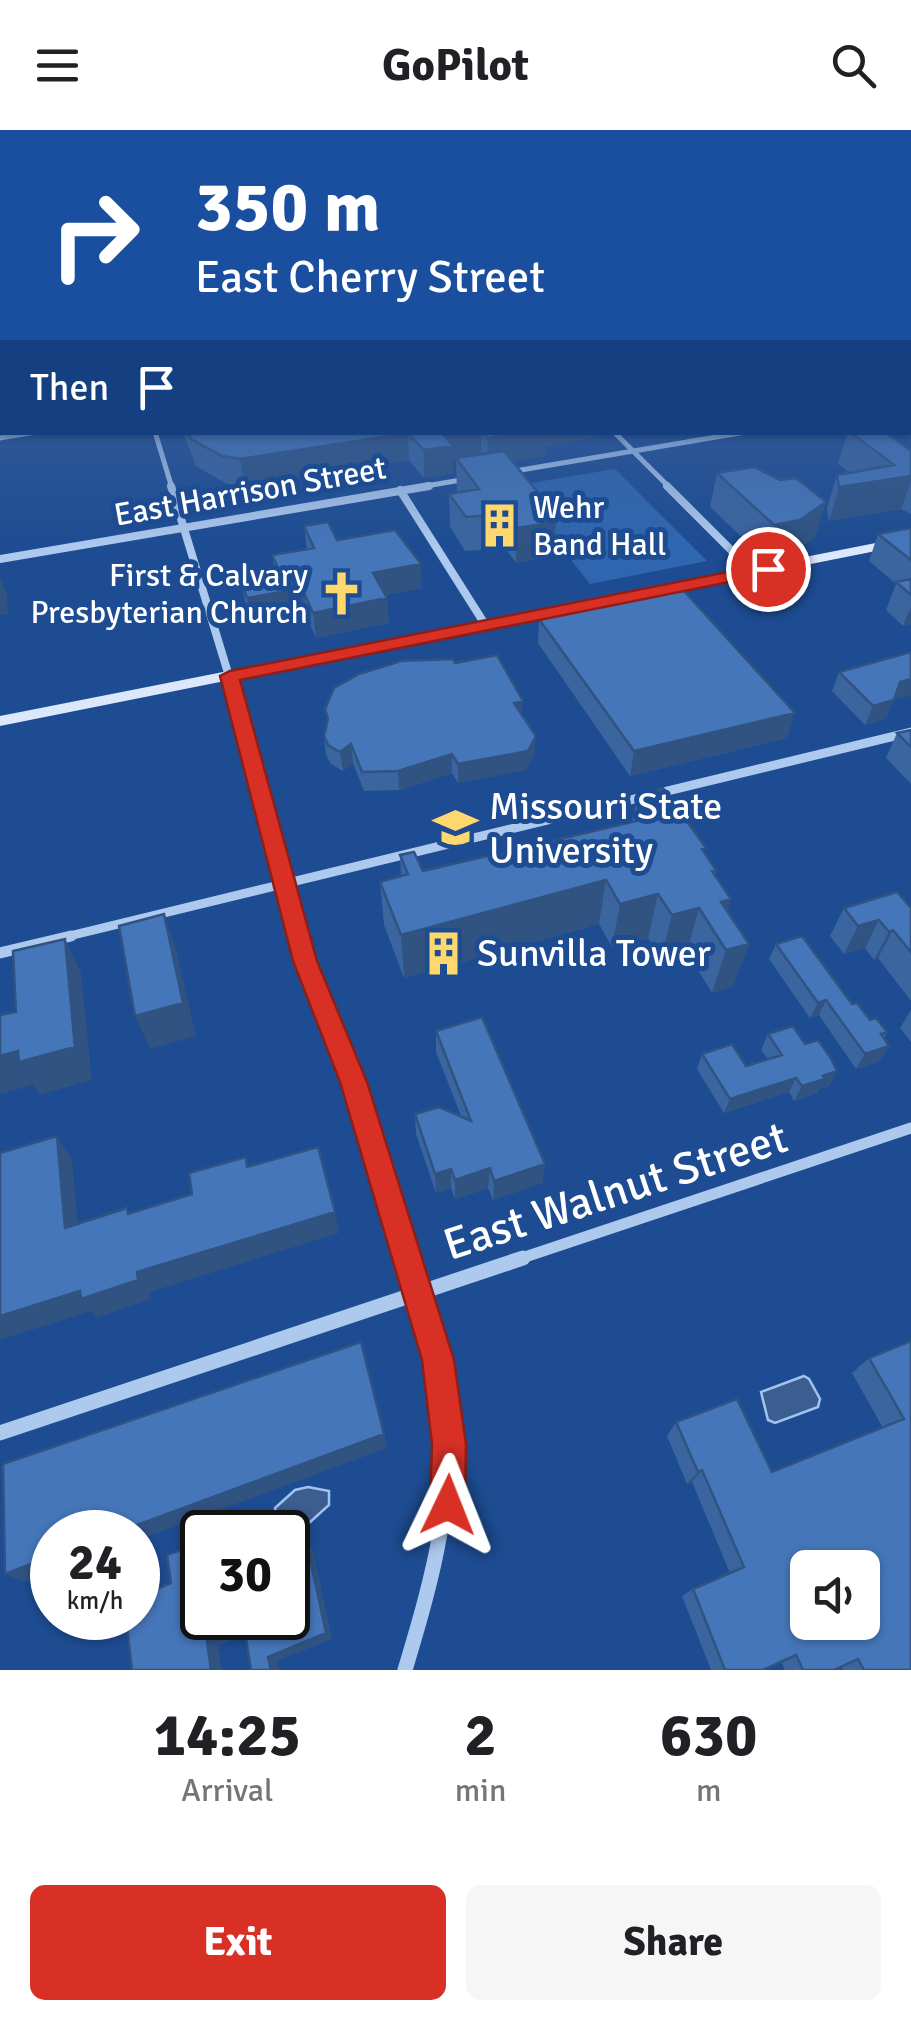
<!DOCTYPE html>
<html lang="en">
<head>
<meta charset="utf-8">
<style>
  body { margin:0; font-family:Signika,sans-serif; background:#f6f6f6; color:#202124; height:100vh; display:flex; flex-direction:column; font-size:38px; white-space:nowrap }
  * { box-sizing:border-box; margin:0 }
  p { font-size:32px; color:#757577 }
  .icon { flex:none; width:55px; height:55px; fill:none; stroke:currentColor; stroke-width:2; stroke-linecap:round; stroke-linejoin:round }
  .map { position:relative; height:1540px; overflow:hidden }
  .side { display:flex; flex-direction:column; background:#fff; flex:1 }
  .side>* { flex:none }
  .hud { position:absolute; left:0px; top:0px; width:912px; height:305px; box-shadow:0 2px 8px #0004; background:#1a4fa0; color:#fff; overflow:hidden }
  .fabs { position:absolute; left:790px; top:1420px; display:grid; gap:20px }
  .fabs a { display:grid; place-items:center; width:90px; height:90px; border-radius:15px; background:#fff; box-shadow:0 2px 8px #0004; font-size:50px }
  .speed { position:absolute; left:30px; top:1380px; display:flex; gap:20px; font-size:50px; font-weight:700; text-align:center }
  .speed>* { display:grid; place-content:center; width:130px; height:130px; border-radius:50%; background:#fff; box-shadow:0 2px 8px #0004; line-height:1 }
  .speed small { font-size:25px; font-weight:400 }
  .speed .limit { border:5px solid #111; border-radius:15px; background:#fff; color:#111 }
  .pin { position:absolute; display:grid; place-items:center; width:85px; height:85px; color:#fff; margin:-42px; border:5px solid #fff; border-radius:50%; box-shadow:0 2px 10px #0007 }
  .me { position:absolute; width:110px; margin:-55px; rotate:2deg; stroke-linejoin:round; filter:drop-shadow(0 0 8px #0008) }
  .turn { display:flex; align-items:center; gap:35px; height:210px; padding:0 30px; font-size:45px }
  .turn .icon { width:130px; height:130px; stroke-width:2.5 }
  .turn b { display:block; font-size:70px; line-height:85px }
  .then { display:flex; align-items:center; height:95px; padding:0 30px; background:#0003; gap:20px; font-size:38px }
  .eta { display:flex; justify-content:space-evenly; align-items:center; height:170px; text-align:center }
  .eta b { font-size:60px; font-weight:700; line-height:70px }
  .button { display:flex; gap:20px; margin-top:auto; padding:20px 30px }
  .button a { flex:1; height:115px; border-radius:15px; background:#d93025; color:#fff; font-size:40px; font-weight:700; line-height:115px; text-align:center }
  .button a+a { background:#f6f6f6; color:#202124 }
  header { display:flex; justify-content:space-between; align-items:center; height:130px; padding:0 30px; background:#fff; font-size:45px; font-weight:700 }
  .map>svg:first-child { display:block }
  .green { fill:#3066b0 }
  .water { fill:#3b5d90; stroke:#a1c3f0; stroke-width:2.5 }
  .lines { fill:none; stroke-linecap:round; stroke-linejoin:round }
  .street-far4 { stroke:#aec9ee; stroke-width:5 }
  .street-far3 { stroke:#aec9ee; stroke-width:8 }
  .street-far2 { stroke:#aec9ee; stroke-width:9 }
  .street-far1 { stroke:#aec9ee; stroke-width:11 }
  .street { stroke:#aec9ee; stroke-width:15 }
  .secondary { fill:#dbe7fa; fill-rule:evenodd }
  .wall { fill:#3b659f }
  .shaded-wall { fill:#305382 }
  .building { fill:#4576b9; stroke:#305382; stroke-width:2.5; fill-rule:evenodd }
  .route { fill:#d93025; stroke:#8d1f18; stroke-width:2.5 }
  .labels { text-anchor:middle; stroke-width:10; stroke-linejoin:round; paint-order:stroke }
  .far-street-label { font-size:32px; fill:#fff; stroke:#1d4c92 }
  .far-poi-label { font-size:32px; fill:#fff; stroke:#1d4c92; text-anchor:start }
  .poi-label { font-size:38px; fill:#fff; stroke:#1d4c92; text-anchor:start }
  .near-street-label { font-size:45px; fill:#fff; stroke:#1d4c92 }
</style>
</head>
<body>
<header><svg class="icon" aria-label="menu" viewBox="0 0 24 24"><path d="M4 6h16M4 12h16M4 18h16"/></svg>GoPilot<svg class="icon" aria-label="search" viewBox="0 0 24 24"><circle cx="10" cy="10" r="6"/><path d="M15 15l6 6"/></svg></header>
<div class="map">
<svg width="911" height="1540" viewBox="0 0 911 1540">
  <rect width="100%" height="100%" fill="#1d4c92"/>
  <path class="green" d="M 615,339 L 707,431 L 590,454 L 513,356 Z"/>
  <path class="water" d="M 804,1246 L 809,1249 L 820,1269 L 818,1277 L 775,1293 L 768,1290 L 761,1262 Z
    M 308,1357 L 329,1361 L 329,1375 L 308,1394 L 277,1394 L 275,1378 L 295,1360 Z"/>
  <g class="lines">
    <path class="street-far4" d="M 155,302 L 172,358
      M 614,302 L 670,358
      M 0,308 L 36,302
      M 509,342 L 746,302
      M 414,358 L 467,349"/>
    <path class="street-far3" d="M 171,356 L 232,556
      M 667,356 L 753,442
      M 400,360 L 486,496
      M 0,429 L 429,356"/>
    <path class="street-far2" d="M 232,553 L 299,808
      M 61,808 L 911,602"/>
    <path class="street-far1" d="M 298,806 L 354,952 L 406,1130
      M 0,823 L 71,806
      M 516,1130 L 911,998"/>
    <path class="street" d="M 0,1303 L 523,1128
      M 405,1540 C 433,1447 458,1359 443,1261 C 437,1217 418,1171 405,1128"/>
    <path class="secondary" d="M 911,406 L 911,414 L 0,596 L 0,586 Z"/>
  </g>
  <path class="wall" d="M 910,202 L 911,202 L 911,284 L 910,283 Z
    M 183,302 L 593,302 L 593,308 L 546,316 L 546,326 L 512,331 L 549,376 L 549,383 L 556,392 L 553,426 L 516,433 L 505,418 L 465,421 L 450,397 L 449,364 L 457,362 L 456,331 L 453,331 L 453,343 L 424,348 L 409,330 L 245,357 L 227,354 L 196,336 Z
    M 848,302 L 885,302 L 911,321 L 911,384 L 901,379 L 829,391 L 827,378 L 837,345 L 850,343 L 838,334 Z
    M 717,343 L 816,406 L 791,424 L 765,429 L 710,377 Z
    M 304,396 L 337,410 L 422,458 L 385,465 L 387,468 L 389,493 L 316,508 L 307,487 L 298,489 L 296,484 L 252,493 L 246,476 L 241,452 L 276,446 L 272,425 L 307,419 Z
    M 911,398 L 911,494 L 903,496 L 886,480 L 896,454 L 869,431 L 878,404 Z
    M 539,489 L 787,608 L 630,646 L 538,513 Z
    M 455,533 L 522,585 L 534,625 L 526,640 L 458,653 L 452,643 L 399,660 L 364,661 L 353,633 L 343,641 L 331,634 L 326,625 L 324,606 L 327,592 L 325,579 Z
    M 839,542 L 894,570 L 886,588 L 865,595 L 832,561 Z
    M 911,600 L 911,654 L 886,628 L 897,603 Z
    M 638,664 L 704,723 L 716,740 L 715,746 L 731,769 L 727,781 L 749,814 L 733,856 L 712,863 L 687,822 L 661,828 L 648,808 L 612,817 L 599,794 L 404,848 L 384,795 L 380,752 L 401,746 L 400,725 L 423,741 L 632,692 Z
    M 844,778 L 911,778 L 911,871 L 878,828 L 874,830 L 865,818 L 844,824 L 830,806 Z
    M 776,814 L 870,890 L 887,902 L 884,908 L 889,916 L 880,931 L 856,939 L 819,885 L 810,888 L 769,829 Z
    M 911,880 L 911,912 L 900,898 Z
    M 436,901 L 545,1034 L 542,1053 L 493,1070 L 488,1058 L 455,1069 L 451,1058 L 436,1063 L 416,1004 L 415,984 L 461,986 L 436,922 Z
    M 768,904 L 805,914 L 837,941 L 829,956 L 819,959 L 817,963 L 794,971 L 789,962 L 724,983 L 697,939 L 702,924 L 746,936 L 768,929 L 761,920 Z
    M 911,1211 L 911,1540 L 843,1540 L 841,1537 L 834,1540 L 785,1540 L 781,1532 L 763,1540 L 711,1540 L 682,1466 L 693,1459 L 730,1443 L 692,1352 L 687,1354 L 667,1306 L 676,1292 L 772,1342 L 883,1298 L 852,1243 L 869,1228 Z"/>
  <path class="shaded-wall" d="M 2,273 L 2,296 L 0,296 L 0,274 Z
    M 463,302 L 481,302 L 481,327 L 453,331 L 453,343 L 424,348 L 424,320 L 444,305 Z
    M 521,302 L 593,302 L 593,308 L 546,316 L 546,326 L 487,335 L 488,308 Z
    M 408,303 L 409,330 L 245,357 L 240,329 Z
    M 911,346 L 911,351 L 901,379 L 829,391 L 839,357 Z
    M 826,372 L 816,406 L 791,424 L 765,429 L 774,395 Z
    M 549,376 L 548,393 L 556,392 L 553,426 L 516,433 L 517,398 L 544,377 Z
    M 421,434 L 422,458 L 375,467 L 373,443 Z
    M 0,446 L 7,464 L 8,484 L 0,485 Z
    M 292,460 L 296,484 L 252,493 L 247,468 Z
    M 304,463 L 307,487 L 298,489 L 295,465 Z
    M 387,468 L 389,493 L 316,508 L 313,483 Z
    M 911,477 L 911,494 L 903,496 Z
    M 911,549 L 911,566 L 894,570 L 886,588 L 865,595 L 873,576 L 900,552 Z
    M 523,571 L 521,590 L 514,573 Z
    M 795,583 L 787,608 L 630,646 L 634,621 Z
    M 536,606 L 534,625 L 526,640 L 458,653 L 458,634 Z
    M 351,614 L 353,633 L 343,641 L 340,622 Z
    M 452,624 L 452,643 L 399,660 L 398,641 Z
    M 606,750 L 599,794 L 404,848 L 401,805 Z
    M 658,764 L 648,808 L 612,817 L 620,774 Z
    M 731,769 L 719,808 L 721,772 Z
    M 699,778 L 687,822 L 661,828 L 672,785 Z
    M 164,784 L 176,819 L 196,906 L 150,919 L 135,886 Z
    M 879,790 L 865,818 L 844,824 L 858,796 Z
    M 893,800 L 878,828 L 874,830 L 889,802 Z
    M 65,809 L 81,843 L 92,950 L 39,965 L 33,955 L 0,964 L 0,926 Z
    M 749,814 L 733,856 L 712,863 L 726,820 Z
    M 826,870 L 819,885 L 810,888 L 818,873 Z
    M 889,916 L 880,931 L 856,939 L 865,924 Z
    M 837,941 L 829,956 L 819,959 L 817,963 L 794,971 L 802,956 L 823,946 Z
    M 796,948 L 789,962 L 724,983 L 730,969 Z
    M 57,1006 L 72,1029 L 80,1119 L 65,1098 Z
    M 545,1034 L 542,1053 L 493,1070 L 494,1051 Z
    M 490,1038 L 488,1058 L 455,1069 L 455,1050 Z
    M 451,1039 L 451,1058 L 436,1063 L 435,1044 Z
    M 335,1082 L 339,1103 L 150,1162 L 151,1169 L 97,1188 L 91,1181 L 0,1210 L 0,1186 Z
    M 384,1304 L 387,1318 L 138,1410 L 138,1402 L 118,1402 Z
    M 702,1340 L 692,1352 L 687,1354 L 698,1342 Z
    M 306,1410 L 313,1420 L 332,1509 L 277,1531 L 279,1540 L 271,1540 L 268,1527 Z
    M 52,1426 L 52,1442 L 25,1452 L 5,1444 Z
    M 244,1496 L 254,1501 L 218,1516 L 222,1540 L 211,1540 L 207,1511 Z"/>
  <path class="building" d="M 911,207 L 911,253 L 910,253 Z
    M 0,228 L 2,228 L 2,273 L 0,274 Z
    M 188,302 L 463,302 L 444,305 L 453,316 L 424,320 L 408,303 L 240,329 L 222,326 L 191,309 Z
    M 484,302 L 521,302 L 488,308 Z
    M 850,302 L 885,302 L 911,321 L 911,346 L 839,357 L 837,345 L 894,335 Z
    M 504,321 L 549,376 L 544,377 L 556,392 L 517,398 L 506,384 L 466,387 L 449,364 L 479,359 L 456,328 Z
    M 754,337 L 780,350 L 796,348 L 826,372 L 800,390 L 774,395 L 717,343 Z
    M 328,392 L 337,410 L 395,400 L 421,434 L 373,443 L 387,468 L 313,483 L 304,463 L 295,465 L 292,460 L 247,468 L 241,452 L 281,445 L 272,425 L 314,418 L 304,396 Z
    M 911,398 L 911,430 L 878,404 Z
    M 911,449 L 911,465 L 896,452 Z
    M 683,460 L 795,583 L 634,621 L 539,489 Z
    M 911,522 L 911,549 L 900,552 L 894,570 L 873,576 L 839,542 Z
    M 497,525 L 523,571 L 514,573 L 536,606 L 528,621 L 458,634 L 452,624 L 398,641 L 362,642 L 351,614 L 340,622 L 328,615 L 324,606 L 328,589 L 325,579 L 334,558 L 359,544 L 401,531 L 453,529 L 455,533 Z
    M 911,600 L 911,617 L 897,603 Z
    M 663,658 L 706,718 L 702,719 L 716,740 L 712,741 L 731,769 L 721,772 L 749,814 L 726,820 L 699,778 L 672,785 L 658,764 L 620,774 L 606,750 L 401,805 L 380,752 L 408,744 L 400,725 L 414,722 L 423,741 L 654,687 L 638,664 Z
    M 897,762 L 911,778 L 911,822 L 893,800 L 889,802 L 879,790 L 858,796 L 844,778 Z
    M 164,784 L 183,873 L 135,886 L 119,796 Z
    M 802,806 L 852,874 L 857,873 L 870,890 L 876,888 L 887,902 L 881,904 L 889,916 L 865,924 L 826,870 L 818,873 L 776,814 Z
    M 65,809 L 75,917 L 19,932 L 18,921 L 0,926 L 0,885 L 16,882 L 13,821 Z
    M 482,887 L 545,1034 L 494,1051 L 490,1038 L 455,1050 L 451,1039 L 435,1044 L 415,984 L 439,977 L 471,991 L 436,901 Z
    M 793,896 L 805,914 L 818,910 L 830,927 L 837,941 L 823,946 L 825,949 L 802,956 L 796,948 L 730,969 L 702,924 L 732,914 L 746,936 L 782,925 L 768,904 Z
    M 57,1006 L 65,1098 L 127,1078 L 128,1084 L 192,1064 L 189,1043 L 246,1027 L 247,1037 L 318,1017 L 335,1082 L 137,1142 L 138,1150 L 81,1169 L 80,1161 L 0,1186 L 0,1023 Z
    M 911,1211 L 911,1540 L 864,1540 L 858,1529 L 834,1540 L 803,1540 L 796,1525 L 763,1540 L 725,1540 L 693,1459 L 744,1437 L 702,1340 L 698,1342 L 676,1292 L 737,1269 L 772,1342 L 904,1289 L 869,1228 ZM 808,1438 L 862,1438 L 862,1492 L 808,1492 Z
    M 361,1212 L 384,1304 L 118,1402 L 52,1402 L 52,1426 L 5,1444 L 3,1334 Z
    M 238,1391 L 239,1399 L 256,1392 L 258,1402 L 209,1402 Z
    M 300,1403 L 302,1412 L 306,1410 L 326,1503 L 268,1527 L 271,1540 L 251,1540 L 244,1496 L 207,1511 L 211,1540 L 132,1540 L 126,1488 L 138,1488 L 138,1467 L 171,1453 L 167,1425 L 186,1418 L 185,1412 L 202,1405 L 202,1488 L 288,1488 L 288,1408 Z"/>
  <linearGradient id="sky" x2="0" y2="1"><stop stop-color="#102a50"/><stop offset="0.48" stop-color="#3a619d"/><stop offset="1" stop-color="#3a619d" stop-opacity="0"/></linearGradient>
  <rect width="911" height="417" fill="url(#sky)"/>
  <path class="route" d="M 768,434 L 774,436 L 774,443 L 240,550 L 317,831 L 367,952 L 454,1230 L 466,1314 L 465,1375 L 460,1387 L 448,1392 L 435,1387 L 430,1375 L 432,1314 L 422,1230 L 340,952 L 293,831 L 220,546 L 230,541 Z"/>
  <defs>
    <symbol id="building-bare" viewBox="-9 -9 18 18"><path d="M-4-6H4V6H1V3H-1V6H-4ZM-2.5-4.3h1.7v1.8h-1.7ZM.8-4.3h1.7v1.8H.8ZM-2.5-1h1.7V.8h-1.7ZM.8-1h1.7V.8H.8Z" fill="#fed86c" stroke="#1d4c92" stroke-width="2.5" paint-order="stroke"/></symbol>
    <symbol id="church-bare" viewBox="-9 -9 18 18"><path d="M-1.2-6h2.4v3.5h3.3v2.4h-3.3V6h-2.4V-.1h-3.3v-2.4h3.3Z" fill="#fed86c" stroke="#1d4c92" stroke-width="2.5" paint-order="stroke"/></symbol>
    <symbol id="university-bare" viewBox="-9 -9 18 18"><path d="M0-5L7-2L0 1L-7-2ZM-4 1L0 2.5L4 1V4Q0 6-4 4Z" fill="#fed86c" stroke="#1d4c92" stroke-width="2.5" paint-order="stroke"/></symbol>
  </defs>
  <g fill-rule="evenodd">
    <use href="#building-bare" x="468" y="364" width="63" height="63"/>
    <use href="#church-bare" x="310" y="432" width="63" height="63"/>
    <use href="#university-bare" x="424" y="666" width="63" height="63"/>
    <use href="#building-bare" x="412" y="792" width="63" height="63"/>
  </g>
  <g class="labels">
    <g class="far-street-label">
      <text transform="translate(250 361) rotate(-10)" y="11">East Harrison Street</text>
    </g>
    <g class="far-poi-label">
      <text x="533" y="388">Wehr<tspan x="533" dy="37">Band Hall</tspan></text>
      <text x="308" y="456" text-anchor="end">First &amp; Calvary<tspan x="308" dy="37">Presbyterian Church</tspan></text>
    </g>
    <g class="poi-label">
      <text x="489" y="689">Missouri State<tspan x="489" dy="44">University</tspan></text>
      <text x="477" y="836">Sunvilla Tower</text>
    </g>
    <g class="near-street-label">
      <text transform="translate(615 1060) rotate(-18)" y="16">East Walnut Street</text>
    </g>
  </g>
</svg>
<div class="fabs">
<a><svg class="icon" aria-label="sound" viewBox="0 0 24 24"><path d="M4 9h4l5-4v14l-5-4H4zM17 9q2 3 0 6"/></svg></a>
</div>
<div class="speed"><div>24<small>km/h</small></div><div class="limit">30</div></div>
<div class="pin" style="left:768px;top:439px;background:#d93025"><svg class="icon" aria-label="arrive" viewBox="0 0 24 24"><path d="M6 21V4h12l-3 4 3 4H6"/></svg></div>
<svg class="me" style="left:448px;top:1375px" viewBox="-20 -20 40 40"><path d="M0-17L14 15 0 8-14 15z" fill="#d93025" stroke="#fff" stroke-width="4"/></svg>
<div class="hud">
<div class="turn"><svg class="icon" aria-label="right" viewBox="0 0 24 24"><path d="M7 20v-9h11M14 6l5 5-5 5"/></svg><div><b>350 m</b>East Cherry Street</div></div>
<div class="then">Then<svg class="icon" aria-label="arrive" viewBox="0 0 24 24"><path d="M6 21V4h12l-3 4 3 4H6"/></svg></div>
</div>
</div>
<section class="side">
<div class="eta">
<div><b>14:25</b><p>Arrival</p></div>
<div><b>2</b><p>min</p></div>
<div><b>630</b><p>m</p></div>
</div>
<div class="button"><a>Exit</a><a>Share</a></div>
</section>
</body>
</html>
